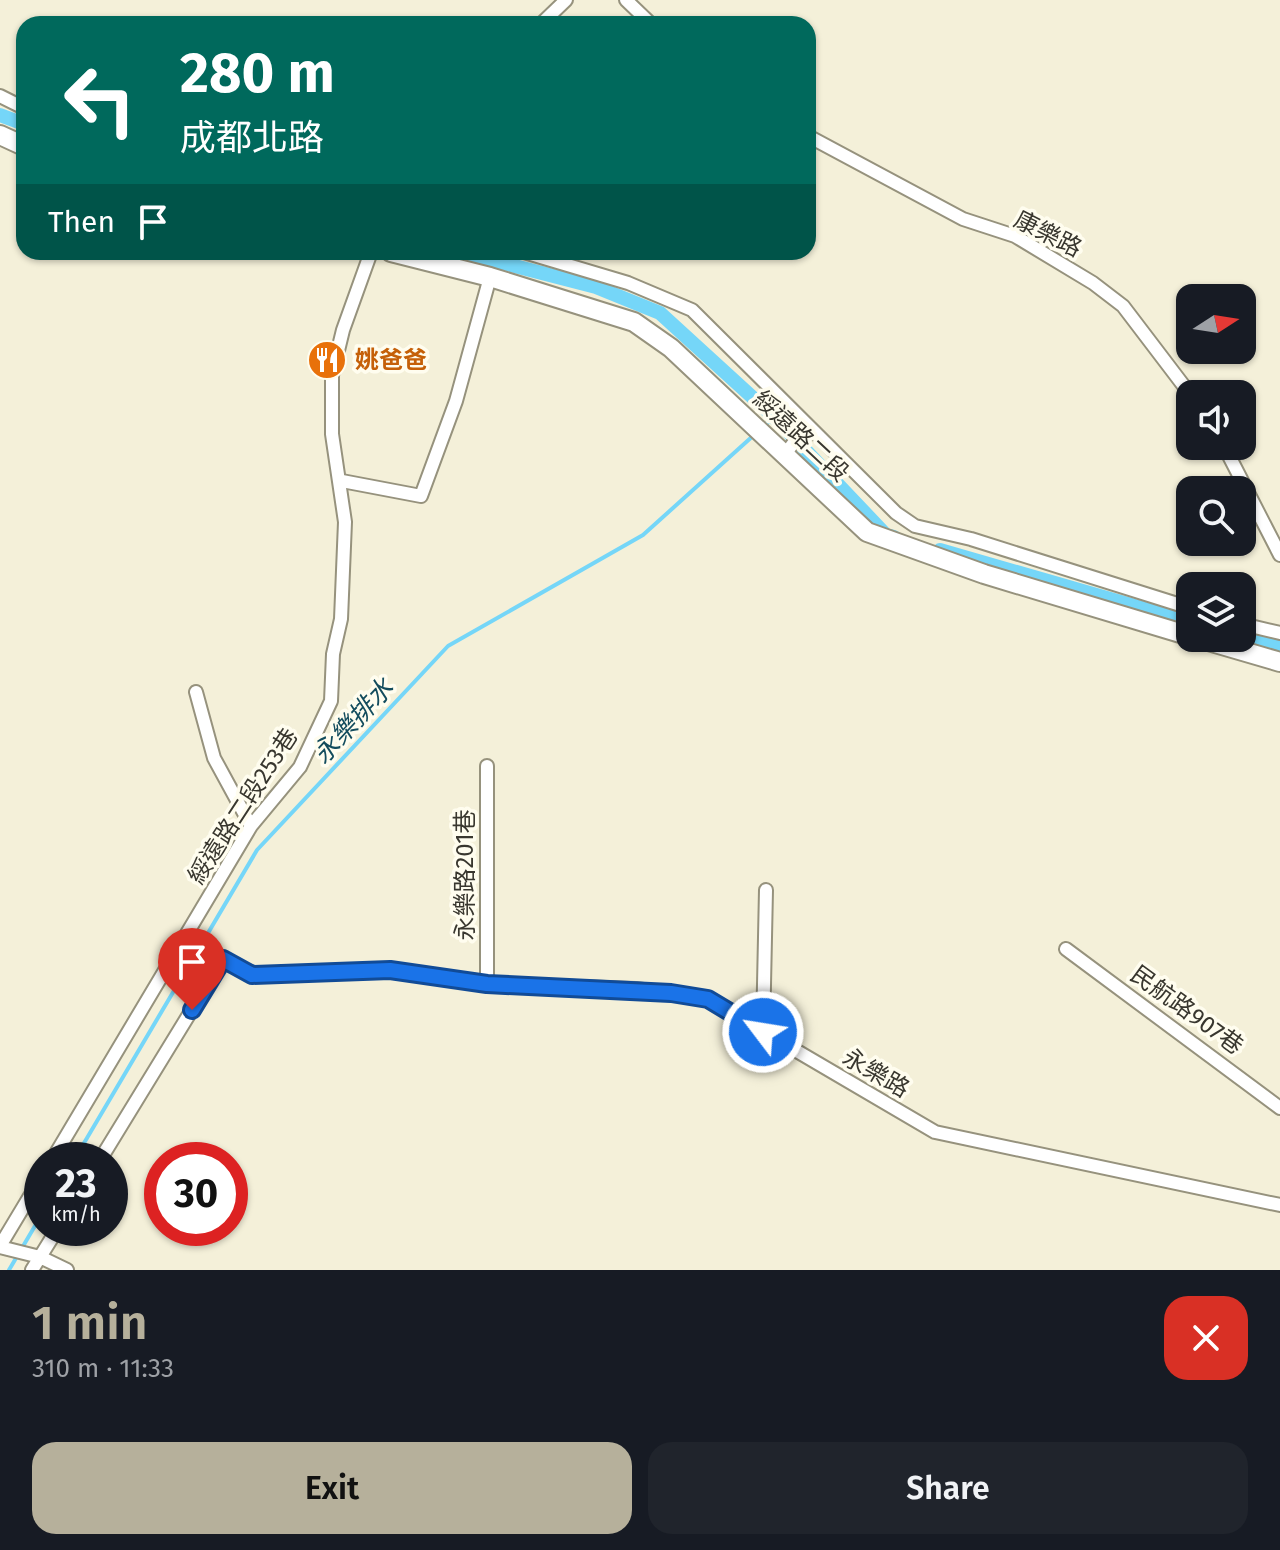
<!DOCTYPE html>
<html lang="en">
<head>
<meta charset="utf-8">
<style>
  body { margin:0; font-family:"Fira Sans","Noto Sans TC",sans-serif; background:#20242c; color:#f1f3f6; height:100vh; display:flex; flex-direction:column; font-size:30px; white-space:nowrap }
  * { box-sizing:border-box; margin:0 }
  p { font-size:26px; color:#9ea1a6 }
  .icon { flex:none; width:44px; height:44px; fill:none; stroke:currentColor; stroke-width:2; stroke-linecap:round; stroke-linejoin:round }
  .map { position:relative; height:1270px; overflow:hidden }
  .drawer { display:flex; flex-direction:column; background:#171b24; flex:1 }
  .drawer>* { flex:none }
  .guide { position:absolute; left:16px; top:16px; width:800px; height:244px; border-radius:24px; box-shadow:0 2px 6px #0004; background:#00695c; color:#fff; overflow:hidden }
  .needle { width:52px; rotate:78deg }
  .fabs { position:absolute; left:1176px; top:284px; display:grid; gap:16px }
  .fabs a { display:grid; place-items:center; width:80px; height:80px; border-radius:16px; background:#171b24; box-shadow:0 2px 6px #0004; font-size:40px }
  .speed { position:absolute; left:24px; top:1142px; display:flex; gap:16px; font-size:40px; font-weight:700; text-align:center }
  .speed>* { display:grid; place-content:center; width:104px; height:104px; border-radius:50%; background:#171b24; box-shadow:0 2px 6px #0004; line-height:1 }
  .speed small { font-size:20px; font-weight:400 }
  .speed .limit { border:12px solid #d22; background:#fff; color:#111 }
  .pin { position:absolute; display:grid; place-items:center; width:68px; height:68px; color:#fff; margin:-82px -34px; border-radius:50% 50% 50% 0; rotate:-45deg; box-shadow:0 0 8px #0007 }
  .pin .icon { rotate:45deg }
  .me { position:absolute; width:88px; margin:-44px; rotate:301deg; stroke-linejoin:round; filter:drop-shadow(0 0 6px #0008) }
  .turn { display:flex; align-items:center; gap:28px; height:168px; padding:0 32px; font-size:36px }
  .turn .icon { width:104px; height:104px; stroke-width:2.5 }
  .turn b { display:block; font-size:56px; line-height:68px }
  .then { display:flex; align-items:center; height:76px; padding:0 32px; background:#0003; gap:16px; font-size:30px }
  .round { display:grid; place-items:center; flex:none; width:84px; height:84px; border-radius:24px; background:#20242c }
  .head { display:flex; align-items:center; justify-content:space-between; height:136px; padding:0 32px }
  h1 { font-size:48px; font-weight:600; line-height:60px; color:#b6b09b }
  .action { display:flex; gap:16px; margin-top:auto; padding:16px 32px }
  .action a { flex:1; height:92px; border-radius:24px; background:#b6b09b; color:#111; font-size:32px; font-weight:600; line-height:92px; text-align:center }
  .action a+a { background:#20242c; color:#f1f3f6 }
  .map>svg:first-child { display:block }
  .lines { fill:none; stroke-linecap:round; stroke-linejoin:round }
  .stream { stroke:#75d6f8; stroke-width:4 }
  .canal { stroke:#75d6f8; stroke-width:14 }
  .street-casing { stroke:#96927d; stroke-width:16 }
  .secondary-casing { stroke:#96927d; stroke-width:22 }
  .street { stroke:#fff; stroke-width:12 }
  .secondary { stroke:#fff; stroke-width:18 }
  .route-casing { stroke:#114b97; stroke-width:20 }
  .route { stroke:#1a73e8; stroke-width:14 }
  .labels { text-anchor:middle; stroke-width:7; stroke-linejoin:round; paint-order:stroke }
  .street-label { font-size:24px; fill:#39372f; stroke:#fffdef }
  .food-label { font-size:24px; font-weight:bold; fill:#c56008; stroke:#fffdef; text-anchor:start }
  .water-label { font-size:26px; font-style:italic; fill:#134c5d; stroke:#fffdef }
</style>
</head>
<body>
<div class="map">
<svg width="1280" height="1270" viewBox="0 0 1280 1270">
  <rect width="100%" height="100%" fill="#f4f0d9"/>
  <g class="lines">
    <path class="stream" d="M 764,426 L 774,417
      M 74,1160 L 257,850 L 448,646 L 643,535 L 754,435
      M 9,1270 L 42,1214"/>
    <path class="canal" d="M 0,115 L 24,124
      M 461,252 L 596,287 L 660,313 L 774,417 L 886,535 L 894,537
      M 940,550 L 1190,622
      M 1242,637 L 1280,647"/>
    <defs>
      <path id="street" d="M 626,0 L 651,24
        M 541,24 L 566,0
        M 0,96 L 24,108
        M 808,136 L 963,219 L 1015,236 L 1093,283 L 1123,306 L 1190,394
        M 524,252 L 628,283 L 692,310 L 896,513 L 915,526 L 971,539 L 1190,608
        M 1224,446 L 1280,555
        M 786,453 L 807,425
        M 342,481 L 421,496 L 456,401 L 490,277
        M 1242,624 L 1280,633
        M 196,692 L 214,758 L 251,826
        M 1066,949 L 1280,1108
        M 487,984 L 487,766
        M 763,1032 L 766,890
        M 52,1160 L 251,826 L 300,767 L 331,701 L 333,654 L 341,619 L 345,522 L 332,434 L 332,375 L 343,330 L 371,252
        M 100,1160 L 223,959 L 252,975 L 390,970 L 487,984 L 636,989 L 708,999 L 935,1132 L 1280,1205
        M 0,1246 L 42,1176
        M 0,1247 L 40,1257 L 67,1270
        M 32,1270 L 58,1228"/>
      <path id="secondary" d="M 0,135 L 24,146
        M 391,252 L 490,277 L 634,322 L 671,348 L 867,532 L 984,574 L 1190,636
        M 1198,638 L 1280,662"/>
    </defs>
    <use href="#street" class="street-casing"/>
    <use href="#secondary" class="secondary-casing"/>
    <use href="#street" class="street"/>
    <use href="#secondary" class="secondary"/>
  </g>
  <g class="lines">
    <defs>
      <path id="route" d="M 192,1010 L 223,959 L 252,975 L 390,970 L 487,984 L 671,993 L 708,999 L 763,1032"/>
    </defs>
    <use href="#route" class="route-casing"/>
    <use href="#route" class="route"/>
  </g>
  <defs>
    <symbol id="restaurant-disc" viewBox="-11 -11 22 22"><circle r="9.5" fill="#e8710a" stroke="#fffdef"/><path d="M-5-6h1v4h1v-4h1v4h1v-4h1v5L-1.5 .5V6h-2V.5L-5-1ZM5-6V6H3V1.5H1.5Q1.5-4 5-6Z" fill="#fff"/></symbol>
  </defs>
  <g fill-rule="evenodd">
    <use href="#restaurant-disc" x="305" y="338" width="44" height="44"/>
  </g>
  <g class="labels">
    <g class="street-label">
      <text transform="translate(1048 234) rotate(27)" y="8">康樂路</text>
      <text transform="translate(801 436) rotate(43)" y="8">綏遠路二段</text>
      <text transform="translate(243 806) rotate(-57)" y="8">綏遠路二段253巷</text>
      <text transform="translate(465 875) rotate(-90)" y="8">永樂路201巷</text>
      <text transform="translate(1187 1010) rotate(36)" y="8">民航路907巷</text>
      <text transform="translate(876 1073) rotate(30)" y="8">永樂路</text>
    </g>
    <g class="food-label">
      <text x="355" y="368">姚爸爸</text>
    </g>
    <g class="water-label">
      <text transform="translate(353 721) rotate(-47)" y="9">永樂排水</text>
    </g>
  </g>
</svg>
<div class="fabs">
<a><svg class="needle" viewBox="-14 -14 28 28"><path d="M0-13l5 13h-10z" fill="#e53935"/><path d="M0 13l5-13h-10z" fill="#9ea1a6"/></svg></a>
<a><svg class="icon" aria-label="sound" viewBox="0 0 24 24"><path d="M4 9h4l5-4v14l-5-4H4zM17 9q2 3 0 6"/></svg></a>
<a><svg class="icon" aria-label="search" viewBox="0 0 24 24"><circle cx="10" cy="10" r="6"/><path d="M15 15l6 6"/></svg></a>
<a><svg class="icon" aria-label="layers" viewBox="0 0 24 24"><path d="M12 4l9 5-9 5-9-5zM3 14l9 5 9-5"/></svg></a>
</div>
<div class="speed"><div>23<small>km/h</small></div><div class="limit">30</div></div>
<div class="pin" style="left:192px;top:1010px;background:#d93025"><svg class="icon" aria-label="arrive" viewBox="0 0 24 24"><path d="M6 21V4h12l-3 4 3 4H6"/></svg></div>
<svg class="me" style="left:763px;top:1032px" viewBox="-20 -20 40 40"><circle r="17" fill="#1a73e8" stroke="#fff" stroke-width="3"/><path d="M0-11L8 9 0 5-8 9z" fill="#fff"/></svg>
<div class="guide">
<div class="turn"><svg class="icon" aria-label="left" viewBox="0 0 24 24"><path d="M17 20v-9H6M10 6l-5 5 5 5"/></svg><div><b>280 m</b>成都北路</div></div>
<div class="then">Then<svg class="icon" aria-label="arrive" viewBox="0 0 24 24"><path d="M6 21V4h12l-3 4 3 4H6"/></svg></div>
</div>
</div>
<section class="drawer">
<div class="head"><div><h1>1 min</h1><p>310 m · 11:33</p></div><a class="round" style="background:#d93025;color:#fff"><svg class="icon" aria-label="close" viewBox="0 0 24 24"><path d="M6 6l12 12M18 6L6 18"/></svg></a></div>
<div class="action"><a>Exit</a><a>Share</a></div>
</section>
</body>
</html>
